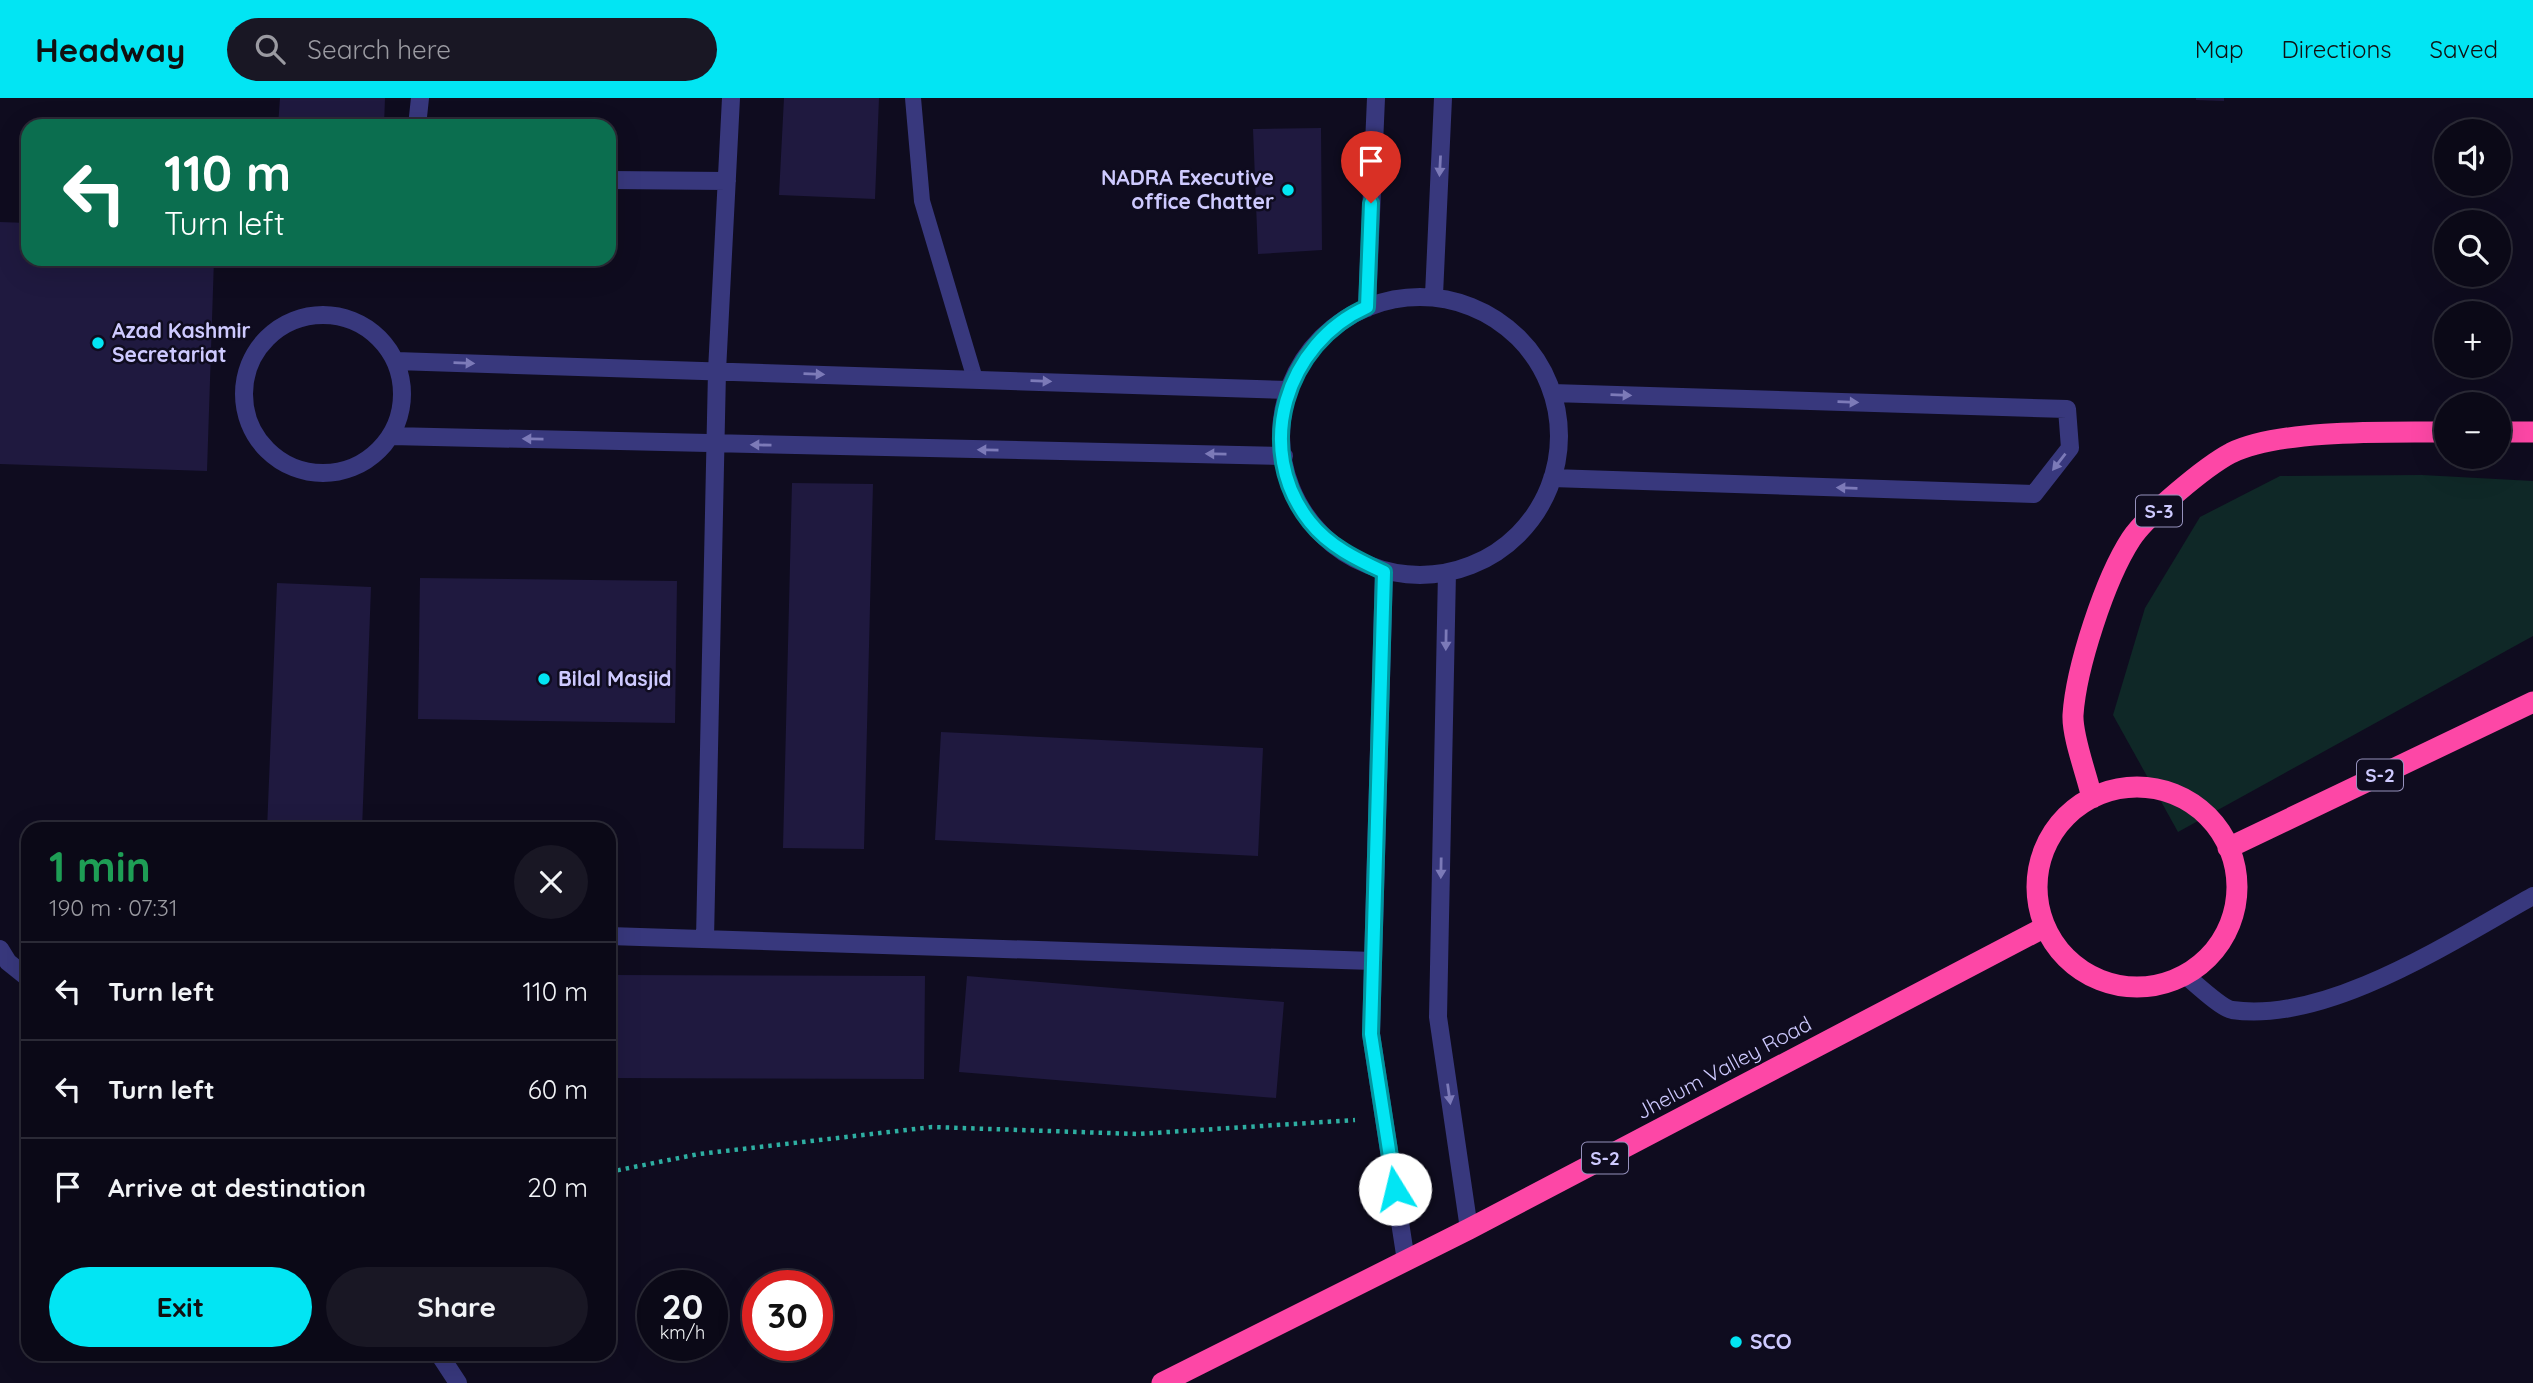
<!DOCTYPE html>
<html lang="en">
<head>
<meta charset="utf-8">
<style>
  body { margin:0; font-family:Quicksand,sans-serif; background:#191724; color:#f1f3f6; height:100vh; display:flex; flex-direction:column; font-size:26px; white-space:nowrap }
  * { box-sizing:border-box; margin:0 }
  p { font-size:23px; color:#9a9aa1 }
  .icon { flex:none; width:38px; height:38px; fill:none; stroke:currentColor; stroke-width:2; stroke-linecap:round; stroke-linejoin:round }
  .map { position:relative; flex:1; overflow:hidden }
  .side { position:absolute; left:21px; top:724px; width:595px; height:539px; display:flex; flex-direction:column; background:#0b0917; border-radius:21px; box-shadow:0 7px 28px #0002,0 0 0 2px #2b2a36 }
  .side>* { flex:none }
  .banner { position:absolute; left:21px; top:21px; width:595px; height:147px; border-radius:21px; box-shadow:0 7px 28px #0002,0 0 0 2px #2b2a36; background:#0b6e4f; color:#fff; overflow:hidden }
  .controls { position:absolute; left:2434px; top:21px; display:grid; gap:14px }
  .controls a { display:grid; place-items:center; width:77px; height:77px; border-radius:50%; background:#0b0917; box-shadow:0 7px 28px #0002,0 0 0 2px #2b2a36; font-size:35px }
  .speed { position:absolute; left:637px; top:1172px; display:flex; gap:14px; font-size:35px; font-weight:700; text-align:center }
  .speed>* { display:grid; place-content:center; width:91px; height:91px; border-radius:50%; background:#0b0917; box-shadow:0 7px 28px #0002,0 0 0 2px #2b2a36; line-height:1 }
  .speed small { font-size:18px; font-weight:400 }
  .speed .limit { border:10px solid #d22; background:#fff; color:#111 }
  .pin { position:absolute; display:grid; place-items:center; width:60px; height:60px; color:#fff; margin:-72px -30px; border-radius:50% 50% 50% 0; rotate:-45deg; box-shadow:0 0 7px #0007 }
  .pin .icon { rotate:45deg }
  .me { position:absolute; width:77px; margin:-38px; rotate:351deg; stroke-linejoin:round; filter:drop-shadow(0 0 5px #0008) }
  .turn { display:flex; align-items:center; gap:24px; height:147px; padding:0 28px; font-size:32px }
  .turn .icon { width:91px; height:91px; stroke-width:2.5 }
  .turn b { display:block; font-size:49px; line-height:60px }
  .round { display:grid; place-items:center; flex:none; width:74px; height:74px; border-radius:37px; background:#191724 }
  .head { display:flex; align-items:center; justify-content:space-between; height:119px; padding:0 28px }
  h1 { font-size:42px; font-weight:800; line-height:52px; color:#1e9e55 }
  .button { display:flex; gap:14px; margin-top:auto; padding:14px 28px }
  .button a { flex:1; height:80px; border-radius:42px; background:#02e5f3; color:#111; font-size:28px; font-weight:800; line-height:80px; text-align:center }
  .button a+a { background:#191724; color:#f1f3f6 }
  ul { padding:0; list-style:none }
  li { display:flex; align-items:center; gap:21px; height:98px; padding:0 28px; border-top:2px solid #2b2a36 }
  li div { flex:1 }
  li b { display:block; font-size:26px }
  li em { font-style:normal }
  header { display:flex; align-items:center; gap:42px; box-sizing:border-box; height:98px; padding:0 35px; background:#02e5f3; color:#111 }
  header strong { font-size:33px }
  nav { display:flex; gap:38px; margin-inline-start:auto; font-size:24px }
  .search { width:490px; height:63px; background:#191724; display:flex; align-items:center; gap:18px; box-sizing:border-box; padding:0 24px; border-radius:38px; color:#9a9aa1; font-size:26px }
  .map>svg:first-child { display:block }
  .green { fill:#0f2827 }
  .building { fill:#1f193f }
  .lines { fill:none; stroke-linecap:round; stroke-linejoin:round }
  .path { stroke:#2eafa2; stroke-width:4.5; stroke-dasharray:3.5 5; stroke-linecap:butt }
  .lane { stroke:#38387d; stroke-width:16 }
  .street { stroke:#38387d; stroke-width:18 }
  .highway { stroke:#fd47a6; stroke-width:21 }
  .oneway { fill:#7c7ab8 }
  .route-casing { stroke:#01959e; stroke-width:18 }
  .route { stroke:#02e5f3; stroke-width:12 }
  .poi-dot { fill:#02e5f3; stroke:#0f0c1f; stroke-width:2.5 }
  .labels { text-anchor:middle; stroke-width:5; stroke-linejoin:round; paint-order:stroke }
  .shield { fill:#0f0c1f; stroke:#9591bc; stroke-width:2 }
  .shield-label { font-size:19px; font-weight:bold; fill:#cecaff }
  .poi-label { font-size:21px; font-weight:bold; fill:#cecaff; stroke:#0f0c1f; text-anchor:start }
  .street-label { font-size:21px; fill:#cecaff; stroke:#0f0c1f }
</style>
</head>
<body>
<header>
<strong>Headway</strong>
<div class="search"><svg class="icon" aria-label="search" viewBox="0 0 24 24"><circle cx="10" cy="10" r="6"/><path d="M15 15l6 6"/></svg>Search here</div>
<nav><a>Map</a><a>Directions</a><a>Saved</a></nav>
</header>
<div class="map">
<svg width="2533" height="1285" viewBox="0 0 2533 1285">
  <rect width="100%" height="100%" fill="#0f0c1f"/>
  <path class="green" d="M 2422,377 L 2533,383 L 2533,538 L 2178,734 L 2113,617 L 2145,510 L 2200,419 L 2280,378 Z"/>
  <path class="building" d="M 280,0 L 385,0 L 384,28 L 278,28 Z
    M 784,0 L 879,0 L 875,101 L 779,97 Z
    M 2196,0 L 2224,0 L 2224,3 L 2196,2 Z
    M 1321,30 L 1322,152 L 1258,156 L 1253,31 Z
    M 0,124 L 28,125 L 28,161 L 214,161 L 207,373 L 0,366 Z
    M 792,385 L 873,386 L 864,751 L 783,750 Z
    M 420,480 L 677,483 L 675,625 L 418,621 Z
    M 277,485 L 371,489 L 362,732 L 267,732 Z
    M 941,634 L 1263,650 L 1258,758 L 935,742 Z
    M 609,877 L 925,878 L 924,981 L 609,980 Z
    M 967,878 L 1284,904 L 1276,1000 L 959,974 Z"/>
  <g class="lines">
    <path class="path" d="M 609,1074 L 699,1056 L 932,1029 L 1137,1036 L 1355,1022"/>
    <path class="lane" d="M 913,0 L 922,103 L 975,281"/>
    <path class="street" d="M 417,28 L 420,0
      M 609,82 L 727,83
      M 1434,197 L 1443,0
      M1281 338a139 139 0 1 1 278 0a139 139 0 1 1-278 0Z
      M 1367,210 L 1376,0
      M244 296a79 79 0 1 1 158 0a79 79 0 1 1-158 0Z
      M 396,263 L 1288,292
      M 391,338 L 1284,358
      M 1552,380 L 2034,396 L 2070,350 L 2067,311 L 1552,295
      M 1384,474 L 1371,936 L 1406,1163
      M 1447,474 L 1438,919 L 1469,1131
      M 609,838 L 1373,863
      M 705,841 L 717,273 L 731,0
      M 0,851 L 8,864 L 28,880
      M 2185,877 C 2195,885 2221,910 2232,912 C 2327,926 2452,843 2533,798
      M 439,1256 L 458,1285"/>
    <path class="highway" d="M 2499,334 L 2533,334
      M2037 789a100 100 0 1 1 200 0a100 100 0 1 1-200 0Z
      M 2092,700 C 2087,677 2072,639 2073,617 C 2076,570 2105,481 2131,441 C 2146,418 2206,368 2231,355 C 2280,331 2390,334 2446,334
      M 2228,750 L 2533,604
      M 1162,1285 L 1469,1131 L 2045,829"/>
  </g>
  <defs><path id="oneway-solid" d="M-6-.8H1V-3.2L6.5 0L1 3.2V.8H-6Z" transform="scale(1.75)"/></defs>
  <g class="oneway">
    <use href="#oneway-solid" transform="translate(1440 68) rotate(93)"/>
    <use href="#oneway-solid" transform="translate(464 265) rotate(2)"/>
    <use href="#oneway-solid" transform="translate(814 276) rotate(2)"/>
    <use href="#oneway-solid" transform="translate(1041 283) rotate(2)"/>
    <use href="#oneway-solid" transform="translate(1621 297) rotate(2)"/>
    <use href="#oneway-solid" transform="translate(1848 304) rotate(2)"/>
    <use href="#oneway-solid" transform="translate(533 341) rotate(-179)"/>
    <use href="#oneway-solid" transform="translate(761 347) rotate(-179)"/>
    <use href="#oneway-solid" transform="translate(988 352) rotate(-179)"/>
    <use href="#oneway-solid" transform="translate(1216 356) rotate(-179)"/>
    <use href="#oneway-solid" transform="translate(2059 364) rotate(128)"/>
    <use href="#oneway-solid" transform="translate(1847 390) rotate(-178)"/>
    <use href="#oneway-solid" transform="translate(1446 542) rotate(91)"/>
    <use href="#oneway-solid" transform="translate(1441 770) rotate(91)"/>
    <use href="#oneway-solid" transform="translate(1449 996) rotate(82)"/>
  </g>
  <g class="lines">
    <defs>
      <path id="route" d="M 1371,105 L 1367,209 C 1286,245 1252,351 1310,424 C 1329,448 1356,461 1384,474 L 1371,936 L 1395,1091"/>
    </defs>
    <use href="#route" class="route-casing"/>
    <use href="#route" class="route"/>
  </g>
  <g class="poi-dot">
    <circle cx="1288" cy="92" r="7"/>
    <circle cx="98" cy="245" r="7"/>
    <circle cx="544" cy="581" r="7"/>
    <circle cx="1736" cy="1244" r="7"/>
  </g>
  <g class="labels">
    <g class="shield">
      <rect x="2136" y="397.5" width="46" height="31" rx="5"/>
      <rect x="2357" y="661.5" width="46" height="31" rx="5"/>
      <rect x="1582" y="1044.5" width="46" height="31" rx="5"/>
    </g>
    <g class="shield-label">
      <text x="2159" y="420">S-3</text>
      <text x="2380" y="684">S-2</text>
      <text x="1605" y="1067">S-2</text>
    </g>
    <g class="poi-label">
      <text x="1274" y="87" text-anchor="end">NADRA Executive<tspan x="1274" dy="24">office Chatter</tspan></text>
      <text x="112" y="240">Azad Kashmir<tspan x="112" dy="24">Secretariat</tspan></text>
      <text x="558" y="588">Bilal Masjid</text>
      <text x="1750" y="1251">SCO</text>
    </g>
    <g class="street-label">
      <text transform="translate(1724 970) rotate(-28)" y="7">Jhelum Valley Road</text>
    </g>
  </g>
</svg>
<div class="controls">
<a><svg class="icon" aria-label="sound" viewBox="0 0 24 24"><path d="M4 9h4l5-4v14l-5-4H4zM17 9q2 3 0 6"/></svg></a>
<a><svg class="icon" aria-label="search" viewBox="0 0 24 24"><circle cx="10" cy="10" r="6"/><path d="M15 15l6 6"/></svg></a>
<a>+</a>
<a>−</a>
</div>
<div class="speed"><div>20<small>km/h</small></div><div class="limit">30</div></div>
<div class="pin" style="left:1371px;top:105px;background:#d93025"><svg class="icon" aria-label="arrive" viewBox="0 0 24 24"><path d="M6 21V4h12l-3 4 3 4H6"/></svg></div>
<svg class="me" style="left:1395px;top:1091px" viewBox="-20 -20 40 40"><circle r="19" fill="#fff"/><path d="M0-13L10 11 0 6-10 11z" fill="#02e5f3"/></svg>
<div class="banner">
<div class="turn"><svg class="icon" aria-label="left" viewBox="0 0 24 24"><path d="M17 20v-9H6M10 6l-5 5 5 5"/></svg><div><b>110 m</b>Turn left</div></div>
</div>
<section class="side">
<div class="head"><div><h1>1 min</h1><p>190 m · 07:31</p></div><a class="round"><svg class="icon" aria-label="close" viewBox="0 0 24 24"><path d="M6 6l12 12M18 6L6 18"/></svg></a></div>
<ul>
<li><svg class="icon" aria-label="left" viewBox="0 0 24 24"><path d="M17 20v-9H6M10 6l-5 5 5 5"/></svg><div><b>Turn left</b></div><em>110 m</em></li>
<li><svg class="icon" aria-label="left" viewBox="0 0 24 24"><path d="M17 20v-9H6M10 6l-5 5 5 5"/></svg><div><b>Turn left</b></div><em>60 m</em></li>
<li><svg class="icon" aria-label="arrive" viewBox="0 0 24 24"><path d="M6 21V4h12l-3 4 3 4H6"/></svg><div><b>Arrive at destination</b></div><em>20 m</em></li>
</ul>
<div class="button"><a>Exit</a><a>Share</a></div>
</section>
</div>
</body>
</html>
